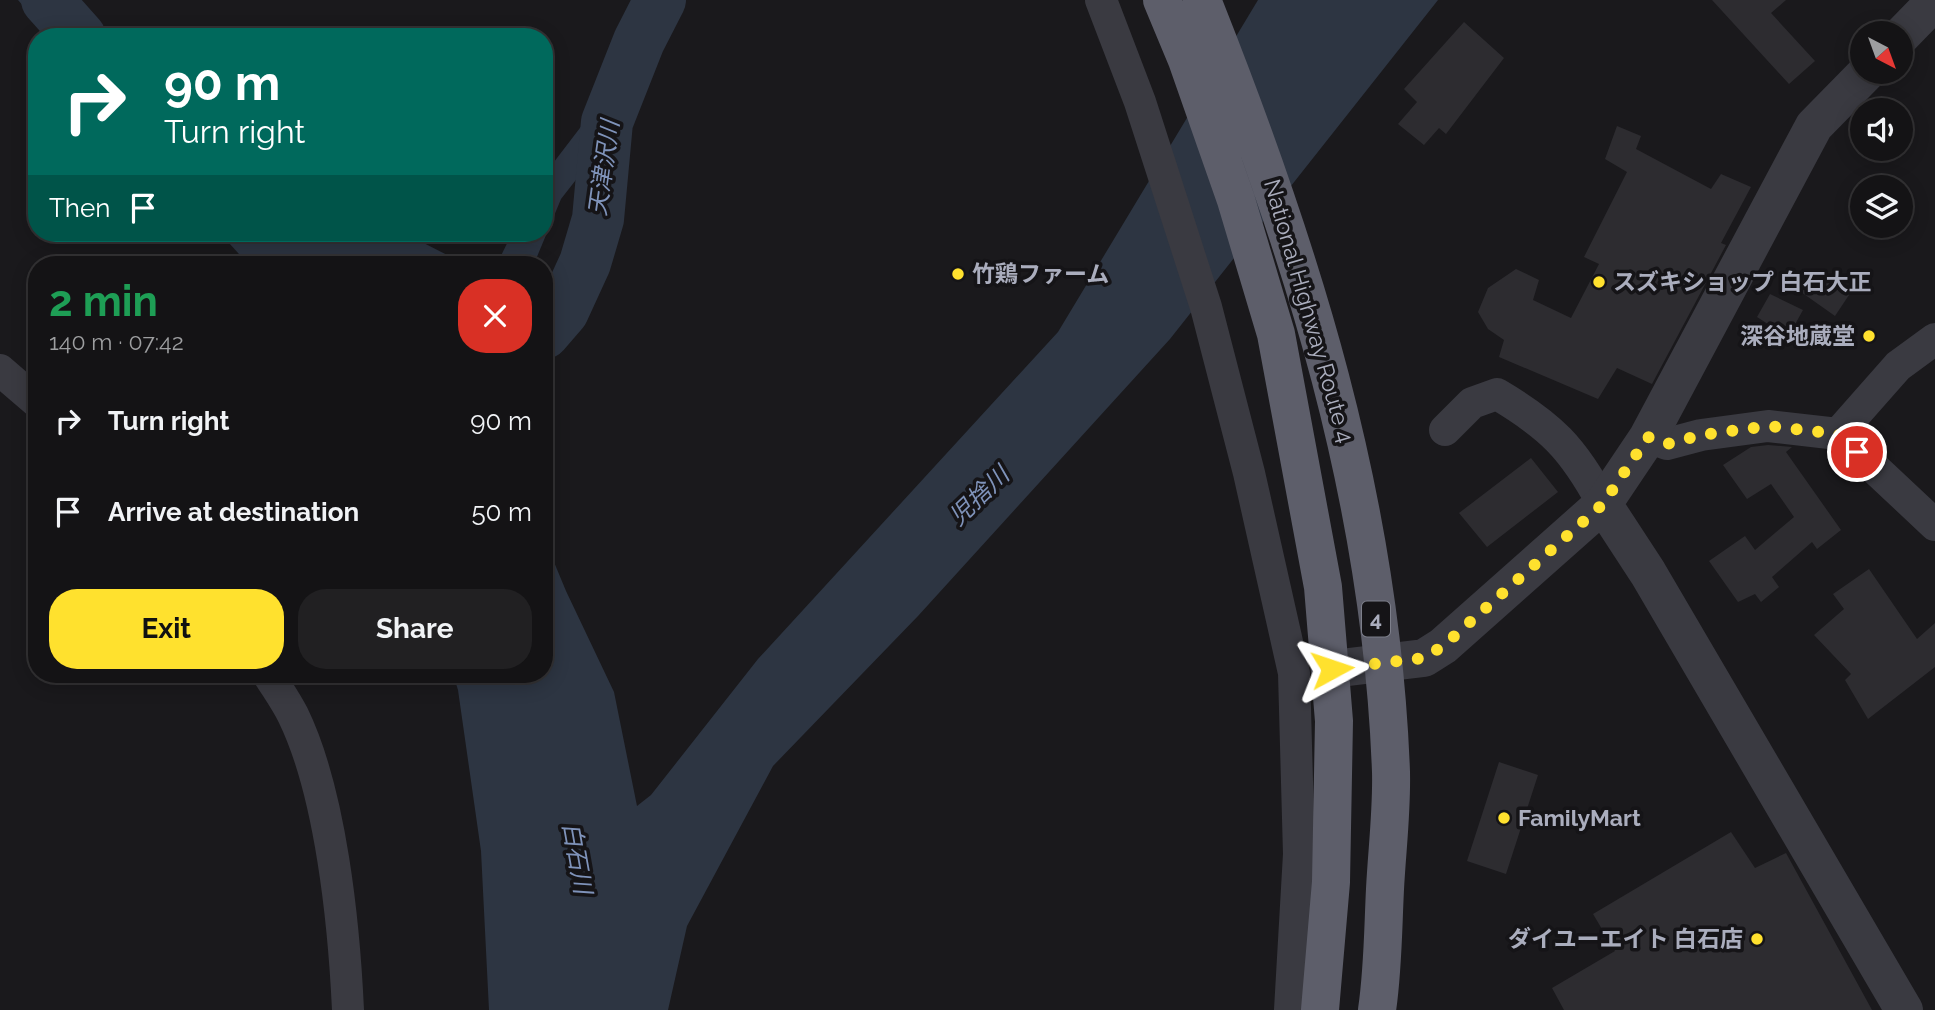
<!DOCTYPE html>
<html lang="en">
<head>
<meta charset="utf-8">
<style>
  body { margin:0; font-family:Raleway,"Noto Sans JP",sans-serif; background:#212022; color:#f1f3f6; height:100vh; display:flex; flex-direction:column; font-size:26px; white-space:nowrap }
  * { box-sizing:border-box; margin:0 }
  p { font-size:23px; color:#9d9ea0 }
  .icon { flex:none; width:38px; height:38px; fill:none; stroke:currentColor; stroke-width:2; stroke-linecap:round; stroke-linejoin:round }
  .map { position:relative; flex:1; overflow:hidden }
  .sheet { position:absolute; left:28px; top:256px; width:525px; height:427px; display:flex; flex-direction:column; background:#141315; border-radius:28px; box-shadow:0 4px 18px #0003,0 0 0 2px #333234 }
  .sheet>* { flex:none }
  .banner { position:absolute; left:28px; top:28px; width:525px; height:214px; border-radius:28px; box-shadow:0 4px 18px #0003,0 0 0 2px #333234; background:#00695c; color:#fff; overflow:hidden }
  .needle { width:46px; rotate:139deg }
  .buttons { position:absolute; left:1850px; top:21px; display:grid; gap:14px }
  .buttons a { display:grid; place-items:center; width:63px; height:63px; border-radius:50%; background:#141315; box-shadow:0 4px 18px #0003,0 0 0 2px #333234; font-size:35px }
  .pin { position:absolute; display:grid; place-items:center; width:60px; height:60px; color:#fff; margin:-30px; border:4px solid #fff; border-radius:50%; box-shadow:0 2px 7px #0007 }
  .me { position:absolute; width:77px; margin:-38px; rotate:85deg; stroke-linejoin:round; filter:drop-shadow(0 0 5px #0008) }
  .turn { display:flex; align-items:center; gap:24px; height:147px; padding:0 21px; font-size:32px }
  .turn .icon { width:91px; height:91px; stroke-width:2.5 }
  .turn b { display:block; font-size:49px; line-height:60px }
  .then { display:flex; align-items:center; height:66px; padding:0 21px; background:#0003; gap:14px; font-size:26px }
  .round { display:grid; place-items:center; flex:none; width:74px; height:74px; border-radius:28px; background:#212022 }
  .head { display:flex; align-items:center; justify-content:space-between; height:119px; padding:0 21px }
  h1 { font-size:42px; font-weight:700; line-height:52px; color:#1e9e55 }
  .button { display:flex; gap:14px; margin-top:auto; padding:14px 21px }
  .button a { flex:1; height:80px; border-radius:28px; background:#ffe12e; color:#111; font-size:28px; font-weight:700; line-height:80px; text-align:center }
  .button a+a { background:#212022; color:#f1f3f6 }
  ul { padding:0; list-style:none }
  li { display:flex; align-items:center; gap:21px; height:91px; padding:0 21px }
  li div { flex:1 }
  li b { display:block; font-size:26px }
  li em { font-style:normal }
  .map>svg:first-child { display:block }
  .water { fill:#2d3542 }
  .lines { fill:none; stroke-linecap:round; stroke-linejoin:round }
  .river { stroke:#2d3542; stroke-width:52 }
  .building { fill:#2d2c30 }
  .minor { stroke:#3a3a41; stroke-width:32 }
  .tertiary { stroke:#3a3a41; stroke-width:38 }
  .trunk { stroke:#5d5e6a; stroke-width:38 }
  .route { stroke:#ffe12e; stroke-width:12; stroke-dasharray:0 21.6 }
  .poi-dot { fill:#ffe12e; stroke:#151417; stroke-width:2.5 }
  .labels { text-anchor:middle; stroke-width:7; stroke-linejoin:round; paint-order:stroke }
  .shield { fill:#151417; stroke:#7d7f8b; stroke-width:2 }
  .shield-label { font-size:21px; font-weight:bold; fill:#aaadbd }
  .poi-label { font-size:23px; font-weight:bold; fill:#aaadbd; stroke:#151417; text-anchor:start }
  .street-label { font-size:23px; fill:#aaadbd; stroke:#151417 }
  .water-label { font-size:24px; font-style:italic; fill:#7f93ba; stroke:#151417 }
</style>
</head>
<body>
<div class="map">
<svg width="1935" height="1010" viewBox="0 0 1935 1010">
  <rect width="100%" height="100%" fill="#1a191c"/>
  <path class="water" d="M 18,0 L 24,0 L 83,37 L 50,37 Z
    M 1258,0 L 1438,0 L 1170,339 L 918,616 L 773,766 L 687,926 L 668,1010 L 489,1010 L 481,851 L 458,690 L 453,674 L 544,674 L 544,538 L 566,591 L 614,692 L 637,806 L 651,795 L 758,659 L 1058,332 Z
    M 620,57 L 639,99 L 561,199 L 534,264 L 497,264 L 512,233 L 544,233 L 544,175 L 583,124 Z
    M 220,233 L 404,233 L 457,260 L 458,264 L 248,264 Z"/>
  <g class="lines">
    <path class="river" d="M 47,0 L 80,37
      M 544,333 L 563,311 L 585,263 L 598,219 L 607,122 L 639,41 L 660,0"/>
  </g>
  <path class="building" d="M 1712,0 L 1786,0 L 1771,13 L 1815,61 L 1789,84 Z
    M 1464,22 L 1504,58 L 1446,134 L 1439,128 L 1424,145 L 1398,124 L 1417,102 L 1404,89 Z
    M 1617,126 L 1641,136 L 1636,149 L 1711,189 L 1721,174 L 1751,187 L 1721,243 L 1726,245 L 1652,384 L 1617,368 L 1598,399 L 1499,357 L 1504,340 L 1488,329 L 1478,312 L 1488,288 L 1516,269 L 1539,280 L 1533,300 L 1571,318 L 1599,264 L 1584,257 L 1627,172 L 1605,159 Z
    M 1815,270 L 1851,292 L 1835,316 L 1801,292 Z
    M 1770,294 L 1803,310 L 1788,337 L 1757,317 Z
    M 1768,445 L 1792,447 L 1786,452 L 1841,530 L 1817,549 L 1812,542 L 1772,577 L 1779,587 L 1761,602 L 1755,594 L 1738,602 L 1709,561 L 1745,536 L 1755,550 L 1794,517 L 1771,484 L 1747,499 L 1723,465 L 1751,447 Z
    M 1531,458 L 1558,492 L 1487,547 L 1459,513 Z
    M 1869,569 L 1917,639 L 1935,623 L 1935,667 L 1868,719 L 1845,680 L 1851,674 L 1814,635 L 1844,609 L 1833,594 Z
    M 1499,762 L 1538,775 L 1506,874 L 1467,861 Z
    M 1731,832 L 1755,868 L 1786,853 L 1872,1010 L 1564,1010 L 1552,988 L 1615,951 L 1593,914 Z"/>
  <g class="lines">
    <path class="minor" d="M 1101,0 L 1140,102 L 1206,307 L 1249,473 L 1294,673 L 1299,854 L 1290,1010
      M 0,370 L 37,402
      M 1445,430 L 1472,403 L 1497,394 C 1551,426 1573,448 1603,504
      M 1838,434 L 1898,366 L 1935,339
      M 1648,437 L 1667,444 L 1701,435 L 1768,426 L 1838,434 L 1935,525
      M 268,674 C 276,687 286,701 293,715 C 331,793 344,924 348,1010"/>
    <path class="tertiary" d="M 1900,37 L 1935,1
      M 1603,504 L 1648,573 L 1904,1010
      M 1332,669 L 1424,658 L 1443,646 L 1603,504 L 1648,437 L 1814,126 L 1867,72"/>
    <path class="trunk" d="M 1162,0 L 1187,60 L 1236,200 L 1276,334 L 1323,587 L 1334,721 L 1331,882 L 1320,1010
      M 1202,0 C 1302,251 1381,499 1391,772 C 1392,811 1387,850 1385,889 C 1383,929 1383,970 1377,1010"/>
  </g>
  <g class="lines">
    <path class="route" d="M 1332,669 L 1424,658 L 1443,646 L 1603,504 L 1648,437 L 1667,444 L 1701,435 L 1768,426 L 1838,434 L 1857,452"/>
  </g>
  <g class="poi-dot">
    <circle cx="958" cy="274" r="7"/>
    <circle cx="1599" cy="282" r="7"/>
    <circle cx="1869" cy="336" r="7"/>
    <circle cx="1504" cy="818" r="7"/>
    <circle cx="1757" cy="939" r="7"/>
  </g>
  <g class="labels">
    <rect class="shield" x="1362" y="601.5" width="28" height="35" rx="5"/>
    <g class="shield-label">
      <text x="1376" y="626">4</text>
    </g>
    <g class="poi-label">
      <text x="972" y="282">竹鶏ファーム</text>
      <text x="1613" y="290">スズキショップ 白石大正</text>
      <text x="1855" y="344" text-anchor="end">深谷地蔵堂</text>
      <text x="1518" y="826">FamilyMart</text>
      <text x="1743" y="947" text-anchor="end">ダイユーエイト 白石店</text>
    </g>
    <g class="street-label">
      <text transform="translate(1309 311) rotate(74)" y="8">National Highway Route 4</text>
    </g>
    <g class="water-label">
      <text transform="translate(604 168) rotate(-82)" y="8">天津沢川</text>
      <text transform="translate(979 496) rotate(-44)" y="8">児捨川</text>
      <text transform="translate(577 858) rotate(80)" y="8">白石川</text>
    </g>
  </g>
</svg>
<div class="buttons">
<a><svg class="needle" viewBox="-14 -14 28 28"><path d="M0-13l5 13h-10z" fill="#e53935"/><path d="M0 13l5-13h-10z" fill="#9d9ea0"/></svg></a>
<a><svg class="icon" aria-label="sound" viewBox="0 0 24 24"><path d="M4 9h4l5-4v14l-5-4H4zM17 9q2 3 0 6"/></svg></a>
<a><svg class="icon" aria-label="layers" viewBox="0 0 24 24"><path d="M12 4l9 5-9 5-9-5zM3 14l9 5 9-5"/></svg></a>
</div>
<div class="pin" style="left:1857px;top:452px;background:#d93025"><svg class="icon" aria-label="arrive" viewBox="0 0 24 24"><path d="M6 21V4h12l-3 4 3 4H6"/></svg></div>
<svg class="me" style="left:1332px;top:669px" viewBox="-20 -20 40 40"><path d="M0-17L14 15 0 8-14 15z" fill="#ffe12e" stroke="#fff" stroke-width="4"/></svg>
<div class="banner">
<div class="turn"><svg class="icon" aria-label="right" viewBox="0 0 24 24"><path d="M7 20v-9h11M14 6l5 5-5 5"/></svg><div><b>90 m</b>Turn right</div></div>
<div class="then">Then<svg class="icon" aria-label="arrive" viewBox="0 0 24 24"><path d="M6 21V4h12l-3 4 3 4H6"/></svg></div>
</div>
<section class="sheet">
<div class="head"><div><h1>2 min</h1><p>140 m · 07:42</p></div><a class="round" style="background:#d93025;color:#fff"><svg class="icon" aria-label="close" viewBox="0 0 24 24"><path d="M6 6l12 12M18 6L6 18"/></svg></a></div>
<ul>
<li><svg class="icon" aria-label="right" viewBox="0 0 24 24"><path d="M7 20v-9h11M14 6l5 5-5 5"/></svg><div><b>Turn right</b></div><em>90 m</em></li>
<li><svg class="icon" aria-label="arrive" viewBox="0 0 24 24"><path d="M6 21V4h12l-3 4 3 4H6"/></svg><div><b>Arrive at destination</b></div><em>50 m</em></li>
</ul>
<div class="button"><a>Exit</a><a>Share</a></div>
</section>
</div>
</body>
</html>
